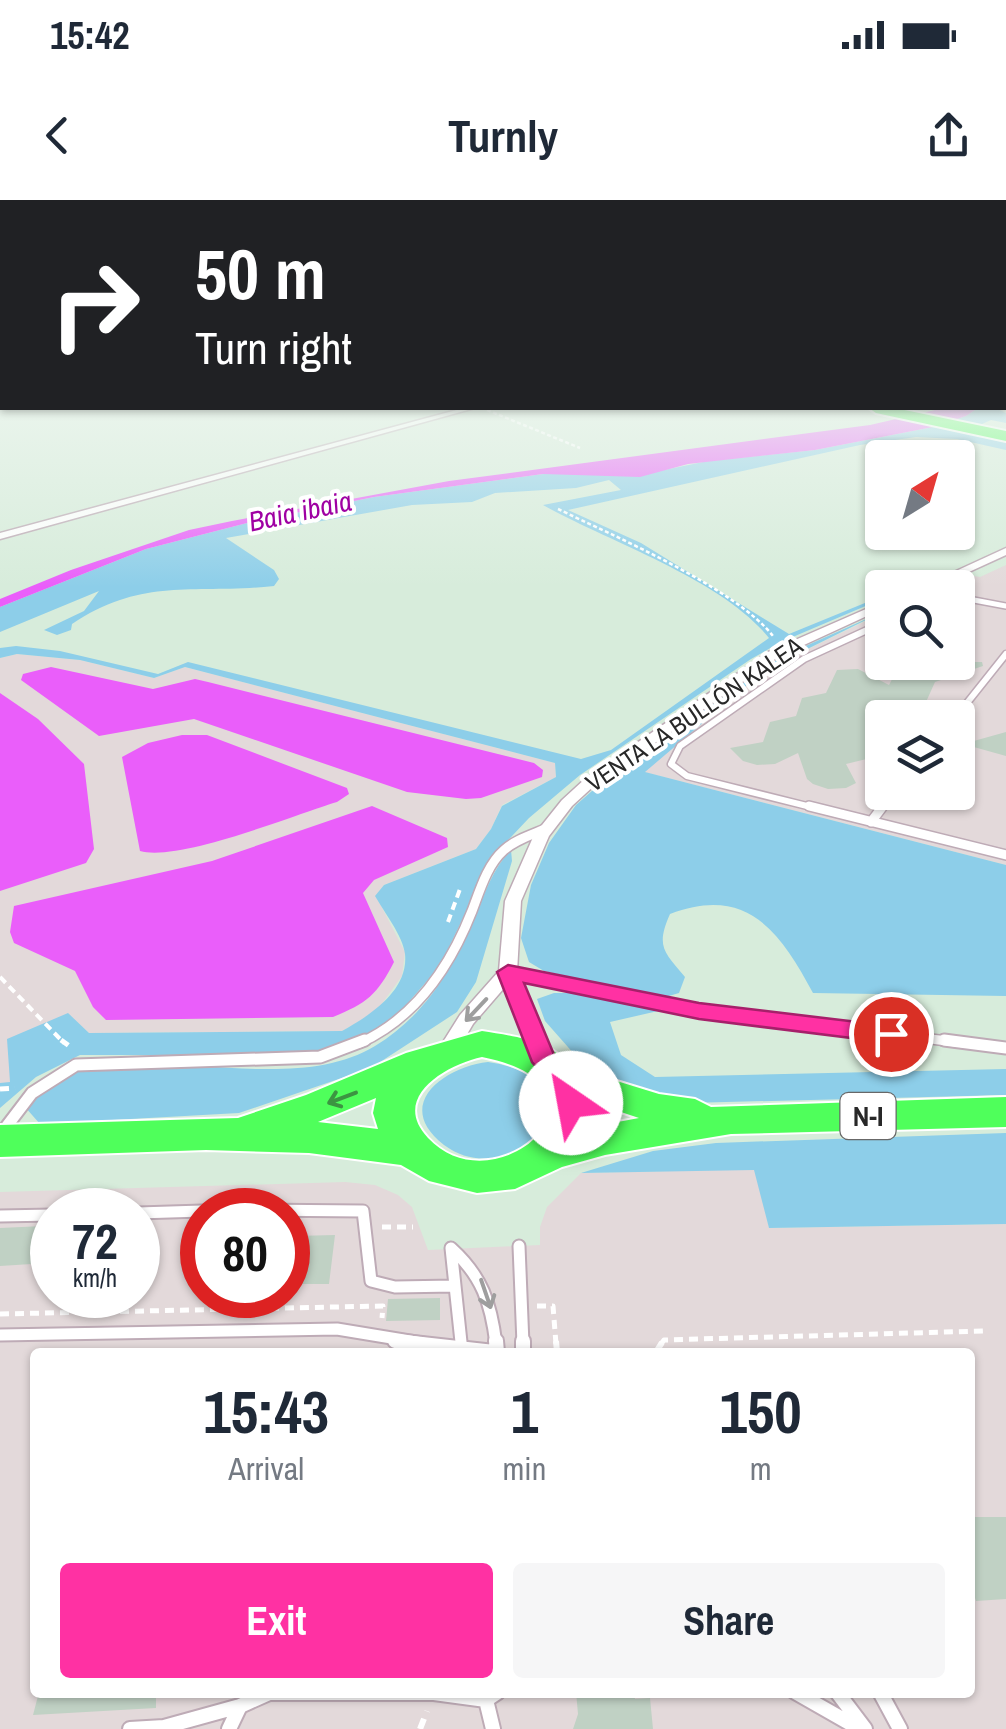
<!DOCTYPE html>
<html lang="en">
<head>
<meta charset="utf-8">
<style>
  body { margin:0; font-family:"Archivo Narrow",sans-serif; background:#f6f6f7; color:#1f2937; height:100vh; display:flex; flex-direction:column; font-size:38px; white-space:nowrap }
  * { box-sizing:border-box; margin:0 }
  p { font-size:32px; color:#747a83 }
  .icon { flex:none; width:55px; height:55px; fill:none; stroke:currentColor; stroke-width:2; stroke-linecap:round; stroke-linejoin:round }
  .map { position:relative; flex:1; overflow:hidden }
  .drawer { position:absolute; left:30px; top:1148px; width:945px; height:350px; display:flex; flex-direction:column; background:#fff; border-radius:10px; box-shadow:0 2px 8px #0004 }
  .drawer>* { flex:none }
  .banner { position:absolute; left:0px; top:0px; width:1008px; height:210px; box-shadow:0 2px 8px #0004; background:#202124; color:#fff; overflow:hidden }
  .needle { width:65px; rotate:37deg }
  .controls { position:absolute; left:865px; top:240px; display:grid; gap:20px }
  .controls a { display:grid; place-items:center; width:110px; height:110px; border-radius:10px; background:#fff; box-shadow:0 2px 8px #0004; font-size:50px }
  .speed { position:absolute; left:30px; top:988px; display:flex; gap:20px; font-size:50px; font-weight:700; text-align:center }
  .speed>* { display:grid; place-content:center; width:130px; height:130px; border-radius:50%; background:#fff; box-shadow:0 2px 8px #0004; line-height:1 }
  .speed small { font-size:25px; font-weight:400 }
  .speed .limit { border:15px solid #d22; background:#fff; color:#111 }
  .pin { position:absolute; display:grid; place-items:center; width:85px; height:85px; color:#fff; margin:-42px; border:5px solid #fff; border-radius:50%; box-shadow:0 2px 10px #0007 }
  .me { position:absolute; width:110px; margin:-55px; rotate:327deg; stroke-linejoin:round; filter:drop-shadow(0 0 8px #0008) }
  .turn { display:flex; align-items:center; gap:35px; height:210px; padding:0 30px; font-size:45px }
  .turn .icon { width:130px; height:130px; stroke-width:2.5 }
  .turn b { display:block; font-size:70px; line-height:85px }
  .eta { display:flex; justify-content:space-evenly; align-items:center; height:170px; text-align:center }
  .eta b { font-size:60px; font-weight:700; line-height:70px }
  .cta { display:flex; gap:20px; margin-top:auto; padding:20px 30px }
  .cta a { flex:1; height:115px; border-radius:10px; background:#ff31a3; color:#fff; font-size:40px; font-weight:700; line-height:115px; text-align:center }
  .cta a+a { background:#f6f6f7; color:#1f2937 }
  .status { display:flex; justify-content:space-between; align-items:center; height:70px; padding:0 50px; background:#fff; direction:ltr }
  .status svg { height:28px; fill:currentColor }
  header { display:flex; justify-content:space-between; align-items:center; height:130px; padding:0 30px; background:#fff; font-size:45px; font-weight:700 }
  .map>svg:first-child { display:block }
  .industrial { fill:#e3d9da; fill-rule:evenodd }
  .green { fill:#8dcee9 }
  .water { fill:#ea5efa }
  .building { fill:#c0d1c4 }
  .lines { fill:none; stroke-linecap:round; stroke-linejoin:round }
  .lane-far4-casing { stroke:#beabb6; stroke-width:8 }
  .lane-far3-casing { stroke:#beabb6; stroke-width:9 }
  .lane-far2-casing { stroke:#beabb6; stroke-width:12 }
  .lane-far1-casing { stroke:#beabb6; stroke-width:15 }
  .lane-casing { stroke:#beabb6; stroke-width:18 }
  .street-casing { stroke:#beabb6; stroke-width:3 }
  .highway-casing { stroke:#fff; stroke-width:4 }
  .path-far3 { stroke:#fff; stroke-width:2.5; stroke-dasharray:4 2.5; stroke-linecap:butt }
  .path-far2 { stroke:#fff; stroke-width:4; stroke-dasharray:8 5; stroke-linecap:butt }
  .path-far1 { stroke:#fff; stroke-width:5; stroke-dasharray:9 6; stroke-linecap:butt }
  .path { stroke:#fff; stroke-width:6; stroke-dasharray:11 8; stroke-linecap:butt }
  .lane-far4 { stroke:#fff; stroke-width:5 }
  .lane-far3 { stroke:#fff; stroke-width:6 }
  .lane-far2 { stroke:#fff; stroke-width:9 }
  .lane-far1 { stroke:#fff; stroke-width:11 }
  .lane { stroke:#fff; stroke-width:14 }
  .street { fill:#fff; fill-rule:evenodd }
  .highway { fill:#4fff5b; fill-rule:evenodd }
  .oneway { stroke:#9e9e9e }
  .oneway2 { stroke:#3c9442 }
  .route { fill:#ff31a3; stroke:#a6206a; stroke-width:2.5 }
  .labels { text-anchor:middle; stroke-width:8; stroke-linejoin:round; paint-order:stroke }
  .far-street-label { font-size:25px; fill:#282828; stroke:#fff }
  .far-water-label { font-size:28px; font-style:italic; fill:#9f00a3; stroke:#fff }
  .shield { fill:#fff; stroke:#686868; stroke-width:2.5 }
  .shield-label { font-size:28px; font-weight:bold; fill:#282828 }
</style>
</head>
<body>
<div class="status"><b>15:42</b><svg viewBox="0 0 49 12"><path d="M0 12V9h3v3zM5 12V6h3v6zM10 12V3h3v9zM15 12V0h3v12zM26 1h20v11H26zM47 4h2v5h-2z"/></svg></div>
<header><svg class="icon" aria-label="back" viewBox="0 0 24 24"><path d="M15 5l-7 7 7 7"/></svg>Turnly<svg class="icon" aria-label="share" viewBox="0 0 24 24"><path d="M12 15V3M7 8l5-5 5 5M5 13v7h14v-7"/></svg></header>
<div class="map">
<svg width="1006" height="1529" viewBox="0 0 1006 1529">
  <rect width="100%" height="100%" fill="#d7ecdb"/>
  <path class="industrial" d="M 1006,365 L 1006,665 L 644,572 L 765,470 L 882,413 L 882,462 L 958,462 L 958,388 L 940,387 L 968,375 L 980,377 ZM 882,518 L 958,518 L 958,592 L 882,592 Z
    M 17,454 L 80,460 L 154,478 L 185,467 L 555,563 L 556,577 L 502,605 L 491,629 L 476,649 L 384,685 L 376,696 L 405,752 L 402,776 L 376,812 L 342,831 L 89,833 L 68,814 L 10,883 L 0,883 L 0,458 Z
    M 755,969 L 769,1028 L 1006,1024 L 1006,1529 L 0,1529 L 0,992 L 345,982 L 375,985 L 398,995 L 412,1007 L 428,1050 L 540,1045 L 540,1027 L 547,1007 L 581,973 ZM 52,1010 L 138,1010 L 138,1095 L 52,1095 ZM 202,1010 L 288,1010 L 288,1095 L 202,1095 ZM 35,1152 L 970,1152 L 970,1492 L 35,1492 Z"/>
  <path class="green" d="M 978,208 L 995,208 L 1006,213 L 1006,223 L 991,220 L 966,231 L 1006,241 L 1006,250 L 957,239 L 916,237 L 860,245 L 568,310 L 641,343 L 789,434 L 882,396 L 882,399 L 781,442 L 751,459 L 580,575 L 529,618 L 493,656 L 440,766 L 388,826 L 350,846 L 295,855 L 80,855 L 36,877 L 0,908 L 0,883 L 10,882 L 7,839 L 68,813 L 89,833 L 342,831 C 369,816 409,791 405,754 C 403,736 384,712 375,696 L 384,685 L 476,649 L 491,629 L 502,606 L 556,577 L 555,563 L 185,467 L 154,478 L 80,460 L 17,454 L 0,458 L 0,448 L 16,446 L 60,451 L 158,474 L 188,462 L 581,559 L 611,550 L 769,438 C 722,379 609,342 543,305 L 621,290 L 609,280 L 576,288 L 495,293 L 472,302 L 412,305 L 226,338 L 274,370 L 279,379 L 274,386 C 193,395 145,376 72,424 L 71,430 L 57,435 L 44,430 L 84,411 L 99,391 L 0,432 L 0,407 L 146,349 L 251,322 L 374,297 L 543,274 L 664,270 L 708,261 L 815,250 L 933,227 L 966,216 Z
    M 882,412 L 765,470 L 645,572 L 1006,665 L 1006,796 L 813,793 C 780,731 747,685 670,714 C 656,746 663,751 685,777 L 679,793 L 662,798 L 544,771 L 529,762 L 521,738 L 531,685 L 549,643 L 576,605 L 609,576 L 781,457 Z
    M 511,650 L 512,661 L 476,782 L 457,812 L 371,868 L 239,913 L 40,924 L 25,907 C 34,899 43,888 53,882 C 135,834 284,901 375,846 C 426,815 452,769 475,716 C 485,693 493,668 511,650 Z
    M 554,793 L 582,793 L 658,811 L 610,822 L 621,855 L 655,877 L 1006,869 L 1006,895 L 688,903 L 610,885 L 590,872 L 545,821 L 537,799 Z
    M 488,862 C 613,880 516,998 444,945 C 392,905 444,867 488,862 Z
    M 1006,933 L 1006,1024 L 769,1028 L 754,970 L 581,973 L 653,951 L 716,943 Z"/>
  <path class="water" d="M 944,208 L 978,208 L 966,216 L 933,227 L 815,250 L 688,264 L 640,277 L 543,274 L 374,297 L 251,322 L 146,349 L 0,407 L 0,399 L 71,370 L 189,330 L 232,321 L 449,281 L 870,225 Z
    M 51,467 L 153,489 L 195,479 L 208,482 L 534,563 L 543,570 L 542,577 L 481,598 L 466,599 L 407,592 L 194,519 L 99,536 L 21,480 L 23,474 Z
    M 0,493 L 38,519 L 84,564 L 94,649 L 86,663 L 0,691 Z
    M 182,535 L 207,535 L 347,588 L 349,594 L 337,602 C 294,615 179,662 140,651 L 122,557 L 148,543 Z
    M 372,606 L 447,638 L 448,647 L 374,680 L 363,693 L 394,762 C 377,795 367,803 333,817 L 106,820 L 93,807 L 75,771 L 14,743 L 10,732 L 14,706 L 212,661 Z"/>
  <path class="building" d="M 901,462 L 982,462 L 983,466 L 935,482 L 926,502 L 895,518 L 882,518 L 879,556 L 846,564 L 856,583 L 846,588 L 828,589 L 813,584 L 807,579 L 798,553 L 775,564 L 757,565 L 743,561 L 730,548 L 763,542 L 770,522 L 796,516 L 802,498 L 826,493 L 837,470 L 858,469 L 889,485 Z
    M 1006,532 L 1006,556 L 963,544 Z
    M 43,1026 L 32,1064 L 0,1066 L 0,1028 Z
    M 335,1035 L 329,1084 L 288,1084 L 288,1042 L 295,1043 L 295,1036 Z
    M 440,1098 L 440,1120 L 386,1121 L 388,1099 Z
    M 970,1317 L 1006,1317 L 1006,1399 L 976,1401 L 970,1383 Z
    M 39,1492 L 156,1492 L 156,1508 L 33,1515 Z
    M 576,1492 L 634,1492 L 635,1499 L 650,1498 L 653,1529 L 573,1529 L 578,1514 Z"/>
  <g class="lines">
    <defs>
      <path id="lane-far4" d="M 958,397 L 1006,406
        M 874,426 L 882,423"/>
      <path id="lane-far3" d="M 955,518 L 1006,454
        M 819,609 L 687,576 L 671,564 L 680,546 L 804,459 L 880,424
        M 881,609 L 894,592"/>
      <path id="lane-far2" d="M 809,606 L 1006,655
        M 871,622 L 883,606
        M 510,773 L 699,811 L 964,843
        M 360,843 C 415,818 450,767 472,711 C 480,690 487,665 504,650 C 515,640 531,635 545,629"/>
      <path id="lane-far1" d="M 944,840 L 1006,848
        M 0,935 L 32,893 L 76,865 L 320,857 L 365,840
        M 249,1010 L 363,1011 L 371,1081 L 395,1087 L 454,1086
        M 138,1013 L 202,1011
        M 0,1016 L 52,1015
        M 519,1046 L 523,1144
        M 451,1048 C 482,1076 491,1103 496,1144
        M 451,1048 L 461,1142
        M 0,1135 L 337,1129 L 428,1144"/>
      <path id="lane" d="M 395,1141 L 494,1152
        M 496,1141 L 497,1152
        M 523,1141 L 523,1152
        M 795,1492 L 860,1529
        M 837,1492 L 865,1529
        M 880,1492 L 900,1529
        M 486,1500 L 493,1529
        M 130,1529 L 164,1527 L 240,1506 L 269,1493 L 434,1493 L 486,1500 L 498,1492
        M 229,1529 L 240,1506"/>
      <path id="street" d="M 464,208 L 475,208 L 0,339 L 0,333 Z
        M 1006,348 L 1006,355 L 934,388 L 919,388 Z
        M 882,402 L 882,409 L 778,457 L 596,584 L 572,606 L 549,636 L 521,701 L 517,772 L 554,861 L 551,866 L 537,866 L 505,787 L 473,824 L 455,855 L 441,855 L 438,850 L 460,815 L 499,771 L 505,701 L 534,635 L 562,600 L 586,578 L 770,451 Z"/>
      <path id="highway" d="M 869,208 L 895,208 L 1006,231 L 1006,241 L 876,213 Z
        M 482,831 C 513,836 551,840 571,867 L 659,894 L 695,899 L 711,907 L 1006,897 L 1006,927 L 731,934 L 605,955 L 562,967 L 515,989 L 477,993 L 429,981 L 401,965 L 309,953 L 206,950 L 0,957 L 0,925 L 238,918 L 306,895 L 406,853 ZM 482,857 C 633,887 496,1011 428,938 C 390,898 445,865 482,857 ZM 376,898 L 373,913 L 378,929 L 318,922 ZM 588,901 L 639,918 L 586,928 L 590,915 Z"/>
    </defs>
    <use href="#lane-far4" class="lane-far4-casing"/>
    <use href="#lane-far3" class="lane-far3-casing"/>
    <use href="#lane-far2" class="lane-far2-casing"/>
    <use href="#lane-far1" class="lane-far1-casing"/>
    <use href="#lane" class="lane-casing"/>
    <use href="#street" class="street-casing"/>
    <use href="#highway" class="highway-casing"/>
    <path class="path-far3" d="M 487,210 L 580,248
      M 558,309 C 616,337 735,388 773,436"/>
    <path class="path-far2" d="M 448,722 L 460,689
      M 0,777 L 64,843"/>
    <path class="path-far1" d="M 61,840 L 72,848
      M 0,889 L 15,888
      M 382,1027 L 413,1027
      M 537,1106 L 553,1106 L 556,1144
      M 0,1114 L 383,1106 L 382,1118
      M 661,1144 L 664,1140 L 983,1131"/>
    <path class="path" d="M 556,1141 L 557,1152
      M 656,1152 L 663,1141
      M 420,1529 L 427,1511"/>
    <use href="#lane-far4" class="lane-far4"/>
    <use href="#lane-far3" class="lane-far3"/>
    <use href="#lane-far2" class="lane-far2"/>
    <use href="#lane-far1" class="lane-far1"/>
    <use href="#lane" class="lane"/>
    <use href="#street" class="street"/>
    <use href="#highway" class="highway"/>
  </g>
  <defs><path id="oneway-shaft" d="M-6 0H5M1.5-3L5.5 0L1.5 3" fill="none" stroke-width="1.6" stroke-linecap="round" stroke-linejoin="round" transform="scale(2.5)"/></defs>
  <g class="oneway">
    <use href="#oneway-shaft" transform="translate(476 810) rotate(133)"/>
    <use href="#oneway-shaft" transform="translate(486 1094) rotate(71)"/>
  </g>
  <use class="oneway2" href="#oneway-shaft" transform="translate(342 898) rotate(159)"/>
  <linearGradient id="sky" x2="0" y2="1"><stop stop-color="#a992ef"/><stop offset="0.45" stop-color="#edf6ef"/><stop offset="1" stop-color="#edf6ef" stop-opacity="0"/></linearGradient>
  <rect width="1006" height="387" fill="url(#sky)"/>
  <path class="route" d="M 508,765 L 699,803 L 891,826 L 903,834 L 891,843 L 699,819 L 524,783 L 555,857 L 570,871 L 584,903 L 580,910 L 562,910 L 550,883 L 532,862 L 497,772 Z"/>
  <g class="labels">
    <g class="far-street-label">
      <text transform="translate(694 514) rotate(-34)" y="9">VENTA LA BULLÓN KALEA</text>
    </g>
    <g class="far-water-label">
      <text transform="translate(300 311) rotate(-12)" y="10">Baia ibaia</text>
    </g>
    <rect class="shield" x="840.5" y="893" width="55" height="46" rx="8"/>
    <g class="shield-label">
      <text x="868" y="926">N-I</text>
    </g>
  </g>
</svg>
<div class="controls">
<a><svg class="needle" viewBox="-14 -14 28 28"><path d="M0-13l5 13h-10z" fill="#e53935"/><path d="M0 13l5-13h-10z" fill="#747a83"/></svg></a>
<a><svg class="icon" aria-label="search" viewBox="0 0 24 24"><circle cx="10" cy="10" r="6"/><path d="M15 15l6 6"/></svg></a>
<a><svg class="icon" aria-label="layers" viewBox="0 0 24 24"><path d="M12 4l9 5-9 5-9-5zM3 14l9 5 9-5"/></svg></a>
</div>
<div class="speed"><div>72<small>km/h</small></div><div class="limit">80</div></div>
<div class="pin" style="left:891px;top:834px;background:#d93025"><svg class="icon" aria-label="arrive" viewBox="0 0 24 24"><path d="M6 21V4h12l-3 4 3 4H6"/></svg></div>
<svg class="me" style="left:571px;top:903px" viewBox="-20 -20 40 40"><circle r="19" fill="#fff"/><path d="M0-13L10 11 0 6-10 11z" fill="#ff31a3"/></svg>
<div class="banner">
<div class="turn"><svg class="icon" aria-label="right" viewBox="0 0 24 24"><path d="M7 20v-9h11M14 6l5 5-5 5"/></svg><div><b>50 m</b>Turn right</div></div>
</div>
<section class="drawer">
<div class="eta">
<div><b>15:43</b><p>Arrival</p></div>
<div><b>1</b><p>min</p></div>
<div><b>150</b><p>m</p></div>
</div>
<div class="cta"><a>Exit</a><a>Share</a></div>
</section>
</div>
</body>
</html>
